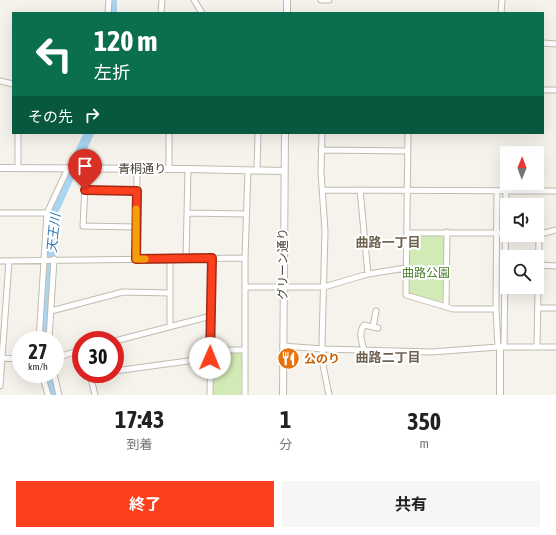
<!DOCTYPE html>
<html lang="ja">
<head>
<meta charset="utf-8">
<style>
  body { margin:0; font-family:"Asap Condensed","Noto Sans JP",sans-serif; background:#f6f6f6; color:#202124; height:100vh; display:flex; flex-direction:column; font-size:15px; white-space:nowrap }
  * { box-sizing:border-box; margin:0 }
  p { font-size:13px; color:#757577 }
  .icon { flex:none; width:22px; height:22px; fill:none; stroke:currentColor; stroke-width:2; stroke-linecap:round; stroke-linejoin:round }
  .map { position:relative; height:395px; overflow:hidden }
  .drawer { display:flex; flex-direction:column; background:#fff; flex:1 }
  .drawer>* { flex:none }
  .hud { position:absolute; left:12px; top:12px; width:532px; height:122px; border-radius:0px; box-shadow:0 4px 16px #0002; background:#0b6e4f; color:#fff; overflow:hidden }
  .needle { width:26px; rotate:1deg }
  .tools { position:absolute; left:500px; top:146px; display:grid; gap:8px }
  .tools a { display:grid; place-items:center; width:44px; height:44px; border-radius:0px; background:#fff; box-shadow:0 4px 16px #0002; font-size:20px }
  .speed { position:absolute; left:12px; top:331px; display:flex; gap:8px; font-size:20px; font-weight:700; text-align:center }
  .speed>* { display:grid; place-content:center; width:52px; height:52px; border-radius:50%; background:#fff; box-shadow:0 4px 16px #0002; line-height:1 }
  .speed small { font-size:10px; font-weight:400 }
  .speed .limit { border:6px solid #d22; background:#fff; color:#111 }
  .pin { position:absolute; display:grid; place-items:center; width:34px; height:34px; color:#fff; margin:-41px -17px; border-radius:50% 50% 50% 0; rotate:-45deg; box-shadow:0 0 4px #0007 }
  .pin .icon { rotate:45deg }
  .me { position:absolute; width:44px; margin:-22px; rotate:1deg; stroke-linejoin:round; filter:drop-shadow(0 0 3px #0008) }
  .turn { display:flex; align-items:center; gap:14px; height:84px; padding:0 16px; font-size:18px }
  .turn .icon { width:52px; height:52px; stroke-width:2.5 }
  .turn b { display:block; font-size:28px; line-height:34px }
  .then { display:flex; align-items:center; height:38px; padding:0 16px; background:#0003; gap:8px; font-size:15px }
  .eta { display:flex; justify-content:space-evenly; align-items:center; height:68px; text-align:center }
  .eta b { font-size:24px; font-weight:700; line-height:28px }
  .primary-button { display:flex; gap:8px; margin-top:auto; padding:8px 16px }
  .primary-button a { flex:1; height:46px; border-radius:0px; background:#fc3f1d; color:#fff; font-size:16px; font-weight:700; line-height:46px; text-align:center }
  .primary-button a+a { background:#f6f6f6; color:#202124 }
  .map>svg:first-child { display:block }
  .green { fill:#d2eab5 }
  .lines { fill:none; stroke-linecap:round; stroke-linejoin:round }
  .river { stroke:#a9d4f2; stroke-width:10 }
  .minor-casing { stroke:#c2bbae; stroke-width:7 }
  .tertiary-casing { stroke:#c2bbae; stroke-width:8 }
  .minor { stroke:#fff; stroke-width:5 }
  .tertiary { stroke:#fff; stroke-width:6 }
  .route-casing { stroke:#a42913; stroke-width:10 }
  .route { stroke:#fc3f1d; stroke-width:7 }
  .slow { stroke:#f59e0b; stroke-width:7 }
  .labels { text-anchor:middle; stroke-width:4; stroke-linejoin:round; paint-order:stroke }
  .street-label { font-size:12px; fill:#4b4439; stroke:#fff }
  .park-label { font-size:12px; fill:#4a7f2a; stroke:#fff }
  .food-label { font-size:12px; font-weight:bold; fill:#c56008; stroke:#fff; text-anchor:start }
  .water-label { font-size:13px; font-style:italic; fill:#2e7ab2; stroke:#fff }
  .neighbourhood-label { font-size:13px; font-weight:bold; fill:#6e6250; stroke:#fff }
</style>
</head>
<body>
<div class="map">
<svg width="556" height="395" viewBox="0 0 556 395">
  <rect width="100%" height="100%" fill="#f6f3ec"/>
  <path class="green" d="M 411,235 L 442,235 L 444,237 L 444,302 L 411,295 L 409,293 L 409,236 Z
    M 214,352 L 242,352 L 241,395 L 212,395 Z"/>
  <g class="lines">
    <path class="river" d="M 112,13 L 112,0
      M 45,340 L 53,212 L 89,133
      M 49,374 L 54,395"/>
    <defs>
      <path id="minor" d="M 194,0 L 202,13
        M 321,0 L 329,0
        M 108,13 L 109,0
        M 161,13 L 162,0
        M 501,13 L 502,0
        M 543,43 L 556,44
        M 0,81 L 13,84
        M 543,90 L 556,90
        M 322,133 L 321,172 L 325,231 L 322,343 L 323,365 L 329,395
        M 408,133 L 406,295 L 453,309 L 496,309
        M 321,150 L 408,151
        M 18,168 L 18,133
        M 86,168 L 83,226 L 136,227
        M 169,169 L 169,133
        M 257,170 L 258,133
        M 85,190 L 137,191
        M 322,190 L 556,191
        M 360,190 L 368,274
        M 497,191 L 496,309 L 498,347
        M 0,213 L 47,213
        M 187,213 L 246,214
        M 407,233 L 507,233
        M 537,235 L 556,230
        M 136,259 L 137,169
        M 186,259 L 188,169
        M 0,261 L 245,258
        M 538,265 L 556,266
        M 246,287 L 324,287 L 368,274 L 406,268
        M 446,307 L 447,232
        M 538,308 L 556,308
        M 51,311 L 123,292 L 170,293
        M 170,326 L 170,259
        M 373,327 L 376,311
        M 39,340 L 47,213 L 68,168
        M 49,340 L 54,259
        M 115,341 L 211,316
        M 283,346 L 323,349 L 432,352 L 498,347 L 556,347
        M 504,347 L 506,192
        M 537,347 L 539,235
        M 211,350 L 244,350
        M 364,350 C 362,342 358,333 364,325 L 378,328
        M 0,358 L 21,359
        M 55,358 L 81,350
        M 115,371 L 210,358
        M 42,374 L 48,395
        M 54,374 L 59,395
        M 90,374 L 95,395
        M 90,375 L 97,374
        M 0,386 L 9,261
        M 210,395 L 212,258
        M 245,395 L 245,258 L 248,170"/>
      <path id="tertiary" d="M 287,13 L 287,0
        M 0,168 L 188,169 L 284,171
        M 283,395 L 285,133
        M 500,395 L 500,347"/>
    </defs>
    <use href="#minor" class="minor-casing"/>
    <use href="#tertiary" class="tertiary-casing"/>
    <use href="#minor" class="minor"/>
    <use href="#tertiary" class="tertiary"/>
  </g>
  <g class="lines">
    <defs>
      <path id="route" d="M 85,190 L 137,191 L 136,259 L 212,258 L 210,358"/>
    </defs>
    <use href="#route" class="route-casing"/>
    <use href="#route" class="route"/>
    <path class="slow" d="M 136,209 L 136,259 L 145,259"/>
  </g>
  <defs>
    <symbol id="restaurant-disc" viewBox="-11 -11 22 22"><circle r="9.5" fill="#e8710a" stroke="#fff"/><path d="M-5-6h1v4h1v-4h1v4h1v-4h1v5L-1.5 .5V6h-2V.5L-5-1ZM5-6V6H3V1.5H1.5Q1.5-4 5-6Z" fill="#fff"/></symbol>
  </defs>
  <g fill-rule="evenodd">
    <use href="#restaurant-disc" x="276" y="346" width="25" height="25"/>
  </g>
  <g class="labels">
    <g class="street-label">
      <text x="142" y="173">青桐通り</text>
      <text transform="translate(283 264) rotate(-90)" y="4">グリーン通り</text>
    </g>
    <g class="park-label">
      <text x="426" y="277">曲路公園</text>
    </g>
    <g class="food-label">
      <text x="304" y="363">公のり</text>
    </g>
    <g class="water-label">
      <text transform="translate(53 233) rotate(-84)" y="5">天王川</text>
    </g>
    <g class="neighbourhood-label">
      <text x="388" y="247">曲路一丁目</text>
      <text x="388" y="362">曲路二丁目</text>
    </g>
  </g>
</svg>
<div class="tools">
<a><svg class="needle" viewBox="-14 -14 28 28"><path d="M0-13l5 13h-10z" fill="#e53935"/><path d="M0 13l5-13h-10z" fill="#757577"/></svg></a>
<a><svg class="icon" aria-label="sound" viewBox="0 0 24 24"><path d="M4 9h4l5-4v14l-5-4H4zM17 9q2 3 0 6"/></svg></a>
<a><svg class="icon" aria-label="search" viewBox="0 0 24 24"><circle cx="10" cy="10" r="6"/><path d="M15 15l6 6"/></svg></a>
</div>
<div class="speed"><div>27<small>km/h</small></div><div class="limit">30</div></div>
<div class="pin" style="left:85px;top:190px;background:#d93025"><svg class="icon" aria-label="arrive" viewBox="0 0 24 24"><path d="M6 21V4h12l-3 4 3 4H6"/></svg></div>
<svg class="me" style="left:210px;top:358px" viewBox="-20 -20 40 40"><circle r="19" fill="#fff"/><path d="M0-13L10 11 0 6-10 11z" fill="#fc3f1d"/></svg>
<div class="hud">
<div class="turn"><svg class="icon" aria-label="left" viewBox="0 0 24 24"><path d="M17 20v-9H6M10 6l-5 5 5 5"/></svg><div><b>120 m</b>左折</div></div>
<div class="then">その先<svg class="icon" aria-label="right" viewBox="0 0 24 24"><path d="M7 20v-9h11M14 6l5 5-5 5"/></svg></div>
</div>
</div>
<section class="drawer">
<div class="eta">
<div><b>17:43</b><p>到着</p></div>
<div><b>1</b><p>分</p></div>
<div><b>350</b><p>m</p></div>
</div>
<div class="primary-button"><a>終了</a><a>共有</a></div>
</section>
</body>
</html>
